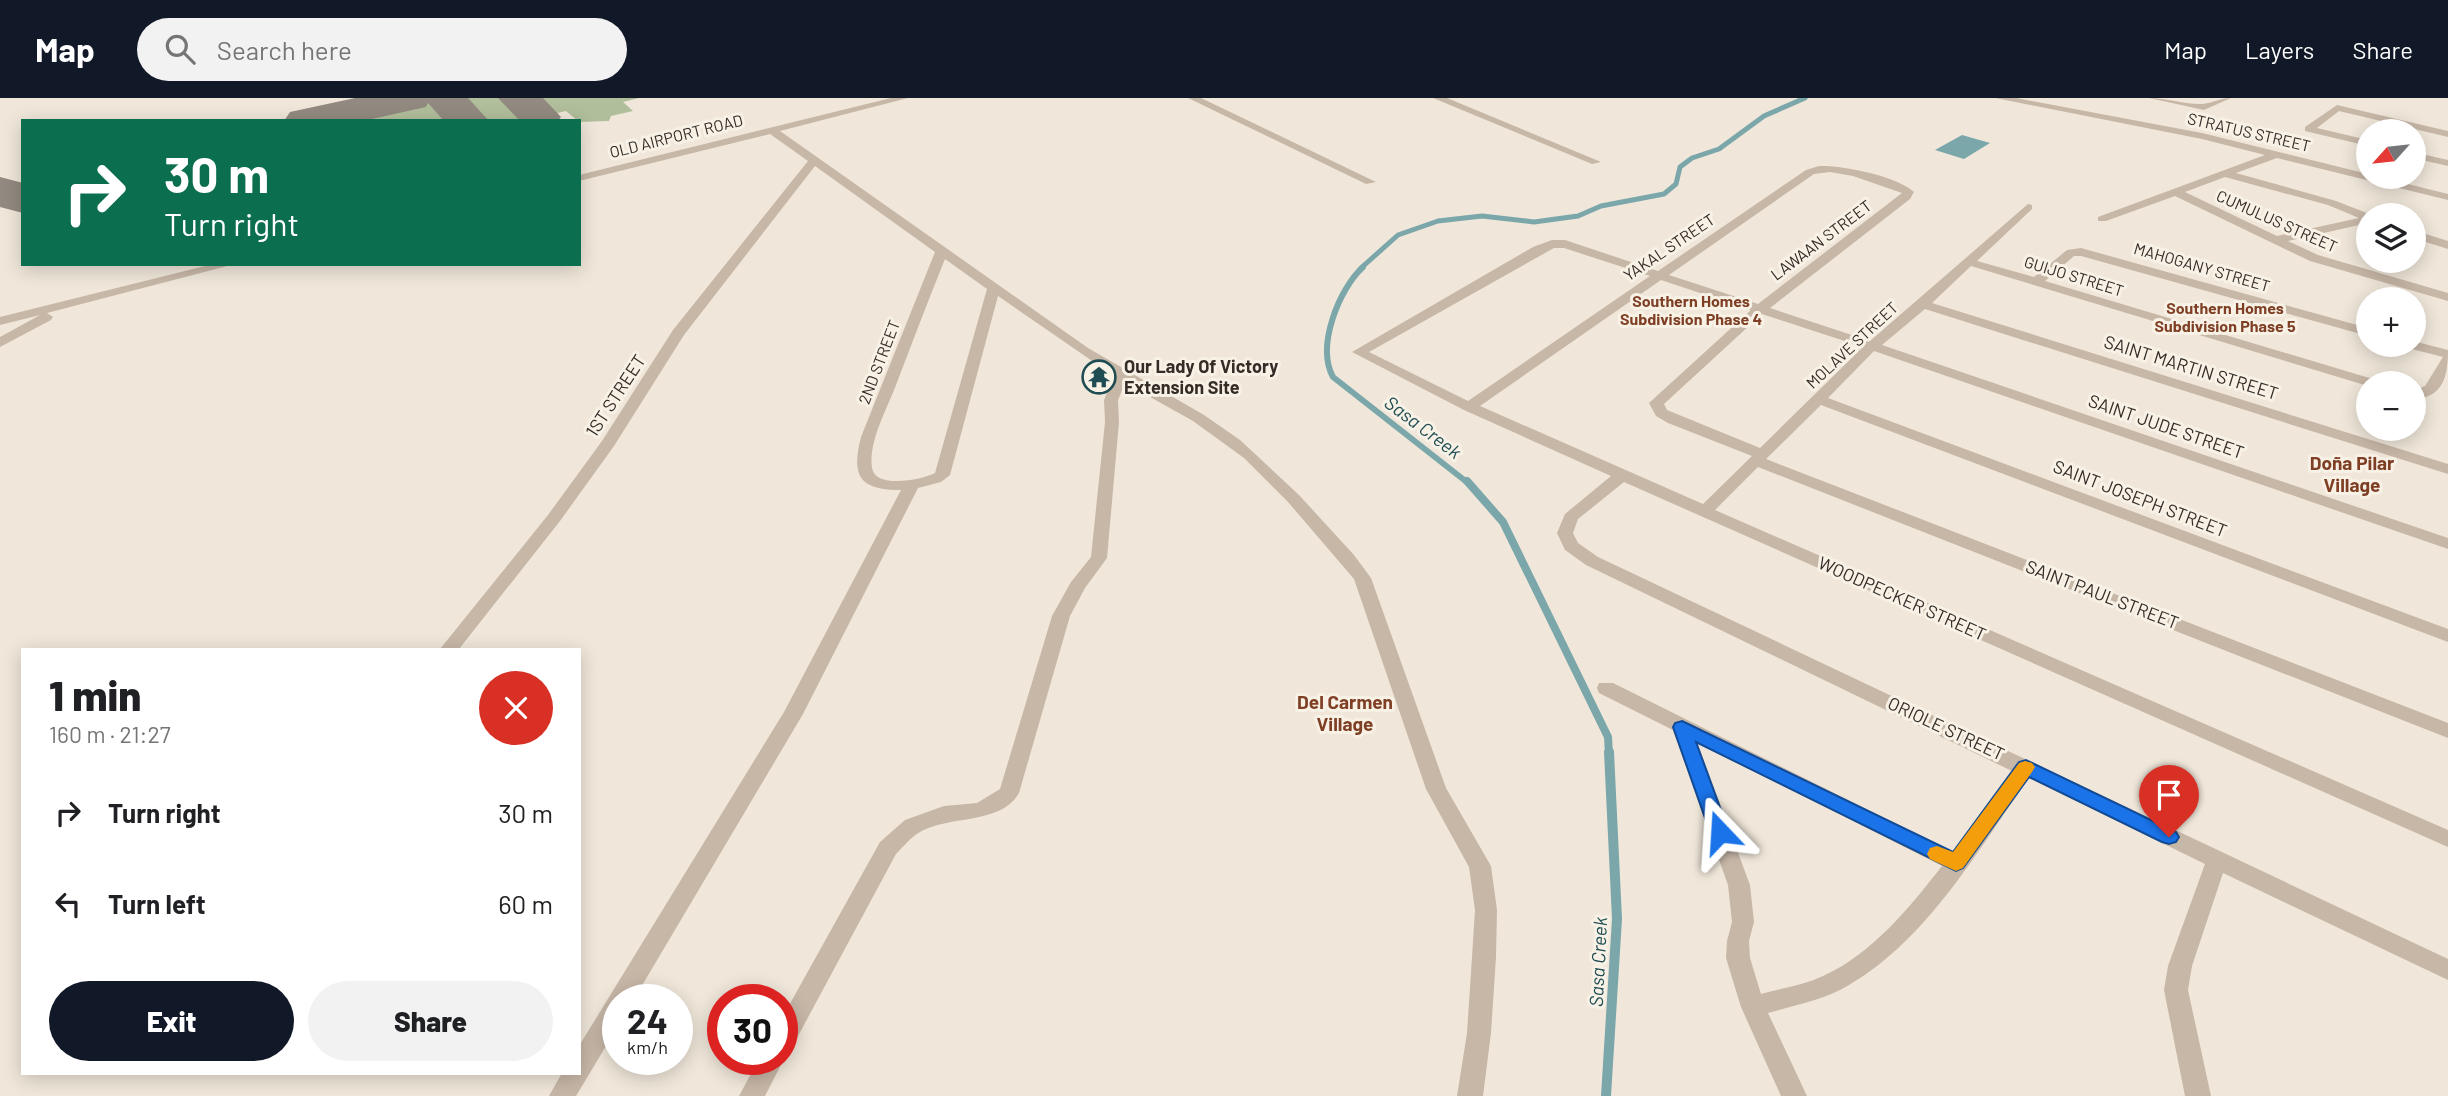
<!DOCTYPE html>
<html lang="en">
<head>
<meta charset="utf-8">
<style>
  body { margin:0; font-family:Barlow,sans-serif; background:#f2f2f2; color:#202124; height:100vh; display:flex; flex-direction:column; font-size:26px; white-space:nowrap }
  * { box-sizing:border-box; margin:0 }
  p { font-size:23px; color:#757577 }
  .icon { flex:none; width:38px; height:38px; fill:none; stroke:currentColor; stroke-width:2; stroke-linecap:round; stroke-linejoin:round }
  .map { position:relative; flex:1; overflow:hidden }
  .side { position:absolute; left:21px; top:550px; width:560px; height:427px; display:flex; flex-direction:column; background:#fff; border-radius:0px; box-shadow:0 4px 18px #0003 }
  .side>* { flex:none }
  .hud { position:absolute; left:21px; top:21px; width:560px; height:147px; border-radius:0px; box-shadow:0 4px 18px #0003; background:#0b6e4f; color:#fff; overflow:hidden }
  .needle { width:46px; rotate:243deg }
  .fabs { position:absolute; left:2356px; top:21px; display:grid; gap:14px }
  .fabs a { display:grid; place-items:center; width:70px; height:70px; border-radius:50%; background:#fff; box-shadow:0 4px 18px #0003; font-size:35px }
  .speed { position:absolute; left:602px; top:886px; display:flex; gap:14px; font-size:35px; font-weight:700; text-align:center }
  .speed>* { display:grid; place-content:center; width:91px; height:91px; border-radius:50%; background:#fff; box-shadow:0 4px 18px #0003; line-height:1 }
  .speed small { font-size:18px; font-weight:400 }
  .speed .limit { border:10px solid #d22; background:#fff; color:#111 }
  .pin { position:absolute; display:grid; place-items:center; width:60px; height:60px; color:#fff; margin:-72px -30px; border-radius:50% 50% 50% 0; rotate:-45deg; box-shadow:0 0 7px #0007 }
  .pin .icon { rotate:45deg }
  .me { position:absolute; width:77px; margin:-38px; rotate:340deg; stroke-linejoin:round; filter:drop-shadow(0 0 5px #0008) }
  .turn { display:flex; align-items:center; gap:24px; height:147px; padding:0 28px; font-size:32px }
  .turn .icon { width:91px; height:91px; stroke-width:2.5 }
  .turn b { display:block; font-size:49px; line-height:60px }
  .round { display:grid; place-items:center; flex:none; width:74px; height:74px; border-radius:37px; background:#f2f2f2 }
  .overview { display:flex; align-items:center; justify-content:space-between; height:119px; padding:0 28px }
  h1 { font-size:42px; font-weight:800; line-height:52px }
  .button { display:flex; gap:14px; margin-top:auto; padding:14px 28px }
  .button a { flex:1; height:80px; border-radius:42px; background:#111827; color:#fff; font-size:28px; font-weight:800; line-height:80px; text-align:center }
  .button a+a { background:#f2f2f2; color:#202124 }
  ul { padding:0; list-style:none }
  li { display:flex; align-items:center; gap:21px; height:91px; padding:0 28px }
  li div { flex:1 }
  li b { display:block; font-size:26px }
  li em { font-style:normal }
  header { display:flex; align-items:center; gap:42px; box-sizing:border-box; height:98px; padding:0 35px; background:#111827; color:#fff }
  header strong { font-size:33px }
  nav { display:flex; gap:38px; margin-inline-start:auto; font-size:24px }
  .search { width:490px; height:63px; background:#f2f2f2; display:flex; align-items:center; gap:18px; box-sizing:border-box; padding:0 24px; border-radius:38px; color:#757577; font-size:26px }
  .map>svg:first-child { display:block }
  .green { fill:#b0be9b }
  .water { fill:#7ba7ab }
  .lines { fill:none; stroke-linecap:round; stroke-linejoin:round }
  .stream-far3 { stroke:#7ba7ab; stroke-width:5 }
  .stream-far2 { stroke:#7ba7ab; stroke-width:6 }
  .stream-far1 { stroke:#7ba7ab; stroke-width:8 }
  .stream { stroke:#7ba7ab; stroke-width:10 }
  .taxiway { fill:#928a80; fill-rule:evenodd }
  .street { fill:#c7b7a7; fill-rule:evenodd }
  .route { fill:#1a73e8; stroke:#114b97; stroke-width:2 }
  .slow { fill:#f59e0b }
  .labels { text-anchor:middle; stroke-width:6; stroke-linejoin:round; paint-order:stroke }
  .far-street-label { font-size:16px; fill:#342c27; stroke:#f8f1e6 }
  .far-neighbourhood-label { font-size:16px; font-weight:bold; fill:#7e3f25; stroke:#f8f1e6 }
  .poi-label { font-size:18px; font-weight:bold; fill:#342c27; stroke:#f8f1e6; text-anchor:start }
  .street-label { font-size:18px; fill:#342c27; stroke:#f8f1e6 }
  .water-label { font-size:19px; font-style:italic; fill:#1f4d53; stroke:#f8f1e6 }
  .neighbourhood-label { font-size:19px; font-weight:bold; fill:#7e3f25; stroke:#f8f1e6 }
</style>
</head>
<body>
<header>
<strong>Map</strong>
<div class="search"><svg class="icon" aria-label="search" viewBox="0 0 24 24"><circle cx="10" cy="10" r="6"/><path d="M15 15l6 6"/></svg>Search here</div>
<nav><a>Map</a><a>Layers</a><a>Share</a></nav>
</header>
<div class="map">
<svg width="2448" height="998" viewBox="0 0 2448 998">
  <rect width="100%" height="100%" fill="#f0e7da"/>
  <path class="green" d="M 430,0 L 439,0 L 460,23 L 324,23 Z
    M 454,0 L 514,0 L 510,2 L 516,8 L 521,7 L 536,20 L 523,23 L 476,23 Z
    M 534,0 L 639,0 L 623,4 L 633,13 L 611,18 L 609,23 L 579,24 L 566,13 L 545,18 L 531,4 L 537,3 Z"/>
  <path class="water" d="M 1962,37 L 1990,45 L 1964,61 L 1935,52 Z"/>
  <g class="lines">
    <path class="stream-far3" d="M 1361,170 L 1398,137 L 1438,123 L 1482,118 L 1534,124 L 1578,118 L 1601,108 L 1664,96 L 1676,86 L 1680,69 L 1692,60 L 1719,51 L 1764,18 L 1805,0"/>
    <path class="stream-far2" d="M 1363,169 C 1339,191 1316,248 1333,279 L 1468,385"/>
    <path class="stream-far1" d="M 1467,383 L 1503,424 L 1608,639 L 1609,656"/>
    <path class="stream" d="M 1606,998 L 1617,821 L 1609,654"/>
    <path class="taxiway" d="M 355,0 L 468,0 L 489,23 L 444,23 L 428,5 L 426,9 L 363,23 L 284,23 L 290,14 Z
      M 498,0 L 543,0 L 561,19 L 558,23 L 520,23 Z
      M 0,79 L 23,85 L 23,115 L 0,109 Z"/>
    <path class="street" d="M 891,0 L 908,0 L 780,33 L 1088,250 L 1204,317 L 1240,342 L 1299,397 L 1354,457 L 1371,480 L 1446,690 L 1491,768 L 1497,812 L 1496,859 L 1491,935 L 1483,998 L 1457,998 L 1467,935 L 1472,859 L 1475,812 L 1469,769 L 1426,691 L 1354,481 L 1288,404 L 1244,360 L 1193,323 L 1125,285 L 1118,302 L 1119,324 L 1107,460 L 1085,490 L 1070,518 L 1019,695 C 1001,727 948,717 920,734 C 911,739 903,749 896,756 L 791,951 L 782,954 L 782,920 L 880,744 L 905,722 L 944,708 L 977,705 L 1000,691 L 1052,518 L 1071,484 L 1091,459 L 1105,324 L 1104,302 L 1114,278 L 998,198 L 950,377 L 941,384 L 918,390 L 803,616 L 634,901 L 618,901 L 618,928 L 576,998 L 549,998 L 562,975 L 579,975 L 579,948 L 784,614 L 901,392 C 859,392 851,378 861,339 L 935,154 L 815,68 L 684,237 L 614,348 L 560,423 L 459,551 L 440,551 L 548,417 L 602,343 L 673,232 L 808,63 L 770,36 L 579,83 L 579,77 ZM 945,161 L 987,191 L 935,375 C 922,382 875,391 872,370 C 868,344 887,311 896,287 C 912,245 928,203 945,161 Z
      M 1188,0 L 1201,0 L 1376,84 L 1366,86 Z
      M 1433,0 L 1447,0 L 1601,64 L 1592,66 Z
      M 1995,0 L 2016,0 L 2202,35 L 2368,76 L 2368,79 L 2380,79 L 2448,96 L 2448,102 L 2277,60 L 2236,75 L 2336,103 L 2372,117 L 2368,117 L 2368,125 L 2288,143 L 2318,157 L 2448,195 L 2448,203 L 2310,163 L 2175,98 L 2106,123 L 2098,123 L 2098,119 L 2265,57 L 2202,41 ZM 2225,79 L 2328,107 L 2359,120 L 2277,138 L 2185,94 Z
      M 2149,0 C 2166,0 2189,7 2202,6 C 2212,5 2220,0 2231,0 L 2204,12 Z
      M 2337,7 L 2448,33 L 2448,39 L 2339,13 L 2317,30 L 2368,42 L 2368,48 L 2305,33 L 2305,29 Z
      M 2413,54 L 2448,62 L 2448,68 L 2413,60 Z
      M 1819,68 C 1842,67 1897,78 1914,94 L 1910,101 L 1770,210 L 1870,243 L 2028,106 L 2032,107 L 2032,111 L 1977,163 L 2034,179 L 2067,152 L 2081,150 L 2368,230 L 2368,238 L 2081,158 L 2074,158 L 2045,183 L 2376,282 L 2378,285 L 2368,285 L 2368,288 L 1971,168 L 1932,205 L 2448,366 L 2448,376 L 1925,211 L 1882,247 L 2448,440 L 2448,451 L 1874,253 L 1828,300 L 2448,531 L 2448,544 L 1821,307 L 1766,361 L 2448,625 L 2448,640 L 1758,369 L 1715,412 L 2448,732 L 2448,749 L 1624,384 L 1578,421 L 1573,435 L 1578,445 L 1598,459 L 2448,861 L 2448,882 L 2223,775 L 2192,868 L 2188,892 L 2211,998 L 2185,998 L 2164,892 L 2168,868 L 2205,766 L 2029,680 C 1977,753 1928,841 1849,887 C 1825,902 1795,907 1768,915 L 1807,998 L 1781,998 L 1741,909 L 1726,860 L 1727,843 L 1732,824 L 1728,787 L 1673,632 L 1599,595 L 1597,590 L 1599,585 L 1613,585 L 1953,754 L 2012,673 L 1586,467 L 1565,452 L 1557,435 L 1565,416 L 1611,378 L 1464,312 L 1352,254 L 1533,149 L 1552,142 L 1565,142 L 1658,173 L 1806,72 ZM 1830,74 L 1853,78 L 1902,95 L 1758,206 L 1669,177 L 1814,76 ZM 1554,150 L 1564,150 L 1650,178 L 1468,303 L 1369,254 ZM 1661,182 L 1751,212 L 1649,305 L 1656,318 L 1668,325 L 1752,358 L 1703,406 L 1480,308 ZM 1762,216 L 1863,249 L 1760,350 L 1667,312 L 1664,306 ZM 1697,644 L 1942,768 C 1910,809 1872,856 1823,878 C 1804,887 1782,890 1761,896 L 1750,860 L 1749,843 L 1754,824 L 1750,787 Z
      M 2413,132 L 2448,143 L 2448,151 L 2413,140 Z
      M 213,166 L 235,166 L 47,215 L 53,219 L 51,222 L 0,249 L 0,239 L 40,217 L 0,227 L 0,219 Z
      M 2413,243 L 2448,252 C 2448,277 2444,300 2413,301 L 2413,293 L 2425,288 L 2443,259 L 2408,250 L 2406,247 L 2413,247 Z
      M 782,957 L 784,961 L 765,998 L 739,998 L 759,961 L 782,961 Z"/>
  </g>
  <path class="route" d="M 1682,623 L 1953,754 L 2019,664 L 2026,662 L 2176,734 L 2179,739 L 2176,744 L 2169,746 L 2162,744 L 2029,679 L 1963,770 L 1956,773 L 1696,644 L 1729,734 L 1727,740 L 1720,742 L 1713,740 L 1710,734 L 1673,629 L 1675,625 Z"/>
  <path class="slow" d="M 2025,663 L 2032,665 L 2035,669 L 2032,674 L 1963,770 L 1956,773 L 1930,761 L 1927,756 L 1930,750 L 1937,748 L 1953,754 L 2019,665 Z"/>
  <defs>
    <symbol id="temple-ring" viewBox="-11 -11 22 22"><circle r="9.5" fill="#f8f1e6" stroke="#1f4d53" stroke-width="1.5"/><path d="M0-6L5-2H3V0L6.5 2.5H4V6H1.5V3h-3V6H-4V2.5H-6.5L-3 0V-2H-5Z" fill="#1f4d53"/></symbol>
  </defs>
  <g fill-rule="evenodd">
    <use href="#temple-ring" x="1080" y="260" width="38" height="38"/>
  </g>
  <g class="labels">
    <g class="far-street-label">
      <text transform="translate(2249 34) rotate(13)" y="6">STRATUS STREET</text>
      <text transform="translate(676 38) rotate(-14)" y="6">OLD AIRPORT ROAD</text>
      <text transform="translate(2277 123) rotate(24)" y="6">CUMULUS STREET</text>
      <text transform="translate(1821 142) rotate(-37)" y="6">LAWAAN STREET</text>
      <text transform="translate(1669 149) rotate(-34)" y="6">YAKAL STREET</text>
      <text transform="translate(2202 169) rotate(16)" y="6">MAHOGANY STREET</text>
      <text transform="translate(2074 178) rotate(17)" y="6">GUIJO STREET</text>
      <text transform="translate(1852 247) rotate(-43)" y="6">MOLAVE STREET</text>
      <text transform="translate(879 264) rotate(-69)" y="6">2ND STREET</text>
    </g>
    <g class="far-neighbourhood-label">
      <text x="1691" y="209">Southern Homes<tspan x="1691" dy="18">Subdivision Phase 4</tspan></text>
      <text x="2225" y="216">Southern Homes<tspan x="2225" dy="18">Subdivision Phase 5</tspan></text>
    </g>
    <g class="poi-label">
      <text x="1124" y="275">Our Lady Of Victory<tspan x="1124" dy="21">Extension Site</tspan></text>
    </g>
    <g class="street-label">
      <text transform="translate(2191 270) rotate(17)" y="6">SAINT MARTIN STREET</text>
      <text transform="translate(616 298) rotate(-57)" y="6">1ST STREET</text>
      <text transform="translate(2166 329) rotate(19)" y="6">SAINT JUDE STREET</text>
      <text transform="translate(2140 401) rotate(21)" y="6">SAINT JOSEPH STREET</text>
      <text transform="translate(2102 497) rotate(21)" y="6">SAINT PAUL STREET</text>
      <text transform="translate(1902 501) rotate(24)" y="6">WOODPECKER STREET</text>
      <text transform="translate(1946 631) rotate(25)" y="6">ORIOLE STREET</text>
    </g>
    <g class="water-label">
      <text transform="translate(1423 329) rotate(37)" y="7">Sasa Creek</text>
      <text transform="translate(1598 864) rotate(-87)" y="7">Sasa Creek</text>
    </g>
    <g class="neighbourhood-label">
      <text x="2352" y="372">Doña Pilar<tspan x="2352" dy="22">Village</tspan></text>
      <text x="1345" y="611">Del Carmen<tspan x="1345" dy="22">Village</tspan></text>
    </g>
  </g>
</svg>
<div class="fabs">
<a><svg class="needle" viewBox="-14 -14 28 28"><path d="M0-13l5 13h-10z" fill="#e53935"/><path d="M0 13l5-13h-10z" fill="#757577"/></svg></a>
<a><svg class="icon" aria-label="layers" viewBox="0 0 24 24"><path d="M12 4l9 5-9 5-9-5zM3 14l9 5 9-5"/></svg></a>
<a>+</a>
<a>−</a>
</div>
<div class="speed"><div>24<small>km/h</small></div><div class="limit">30</div></div>
<div class="pin" style="left:2169px;top:739px;background:#d93025"><svg class="icon" aria-label="arrive" viewBox="0 0 24 24"><path d="M6 21V4h12l-3 4 3 4H6"/></svg></div>
<svg class="me" style="left:1720px;top:734px" viewBox="-20 -20 40 40"><path d="M0-17L14 15 0 8-14 15z" fill="#1a73e8" stroke="#fff" stroke-width="4"/></svg>
<div class="hud">
<div class="turn"><svg class="icon" aria-label="right" viewBox="0 0 24 24"><path d="M7 20v-9h11M14 6l5 5-5 5"/></svg><div><b>30 m</b>Turn right</div></div>
</div>
<section class="side">
<div class="overview"><div><h1>1 min</h1><p>160 m · 21:27</p></div><a class="round" style="background:#d93025;color:#fff"><svg class="icon" aria-label="close" viewBox="0 0 24 24"><path d="M6 6l12 12M18 6L6 18"/></svg></a></div>
<ul>
<li><svg class="icon" aria-label="right" viewBox="0 0 24 24"><path d="M7 20v-9h11M14 6l5 5-5 5"/></svg><div><b>Turn right</b></div><em>30 m</em></li>
<li><svg class="icon" aria-label="left" viewBox="0 0 24 24"><path d="M17 20v-9H6M10 6l-5 5 5 5"/></svg><div><b>Turn left</b></div><em>60 m</em></li>
</ul>
<div class="button"><a>Exit</a><a>Share</a></div>
</section>
</div>
</body>
</html>
